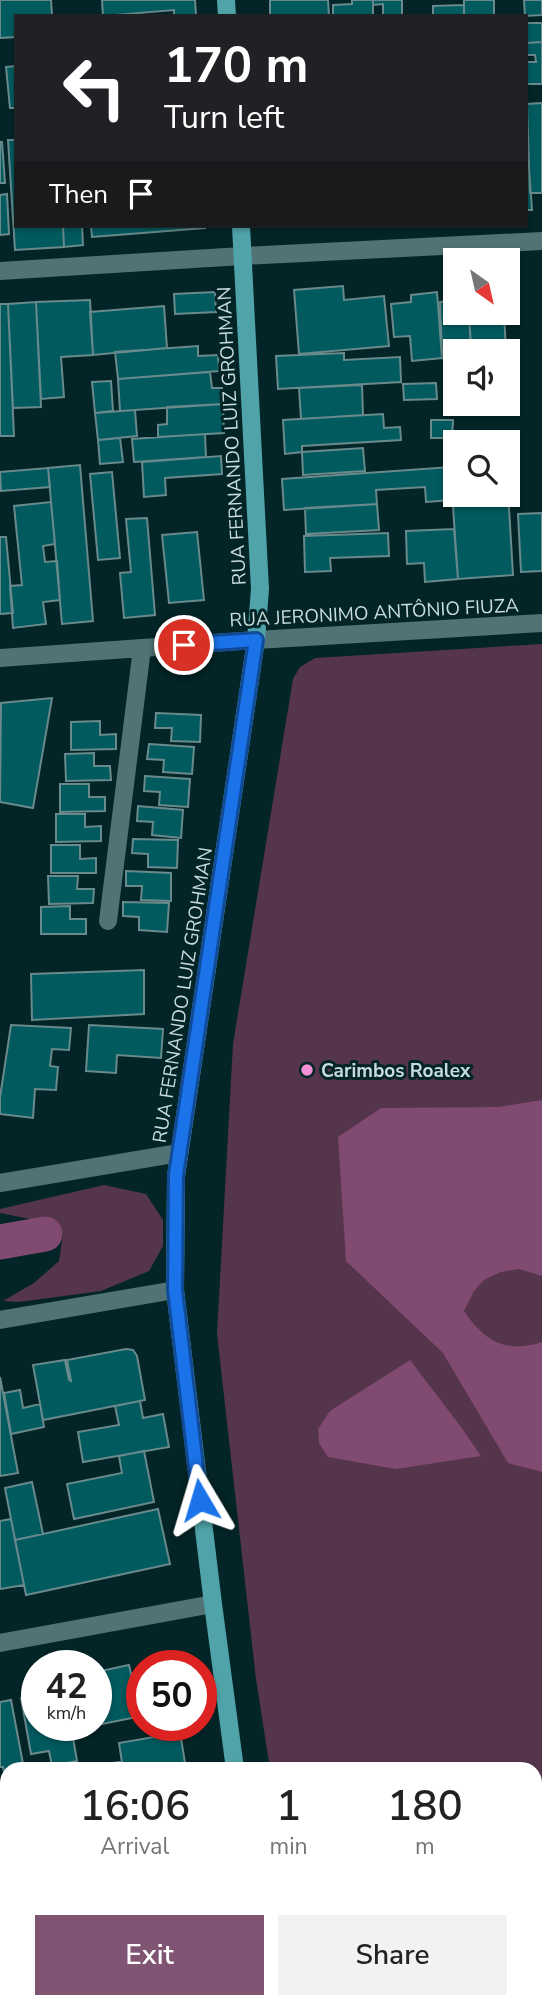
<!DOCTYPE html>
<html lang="en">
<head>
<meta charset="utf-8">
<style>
  body { margin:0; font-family:"Nunito Sans",sans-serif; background:#f2f2f2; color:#222; height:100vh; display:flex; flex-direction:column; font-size:26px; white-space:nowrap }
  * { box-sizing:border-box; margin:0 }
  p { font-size:23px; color:#767676 }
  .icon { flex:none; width:38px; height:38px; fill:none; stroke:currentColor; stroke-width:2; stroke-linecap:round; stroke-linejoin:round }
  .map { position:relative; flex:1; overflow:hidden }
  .details { position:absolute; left:0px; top:1762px; width:542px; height:247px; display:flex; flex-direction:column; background:#fff; border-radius:21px 21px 0 0; box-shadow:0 2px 5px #0004 }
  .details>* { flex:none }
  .hud { position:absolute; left:14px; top:14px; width:514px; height:214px; border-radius:0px; box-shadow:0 2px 5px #0004; background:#202124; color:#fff; overflow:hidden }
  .needle { width:46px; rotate:146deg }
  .controls { position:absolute; left:443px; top:248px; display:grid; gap:14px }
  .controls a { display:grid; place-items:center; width:77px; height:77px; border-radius:0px; background:#fff; box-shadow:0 2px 5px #0004; font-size:35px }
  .speed { position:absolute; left:21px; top:1650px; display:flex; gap:14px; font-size:35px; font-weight:700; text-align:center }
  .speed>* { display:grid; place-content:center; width:91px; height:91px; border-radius:50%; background:#fff; box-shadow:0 2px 5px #0004; line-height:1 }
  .speed small { font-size:18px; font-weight:400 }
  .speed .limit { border:10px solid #d22; background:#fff; color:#111 }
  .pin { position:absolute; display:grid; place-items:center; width:60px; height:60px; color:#fff; margin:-30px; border:4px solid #fff; border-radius:50%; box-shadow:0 2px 7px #0007 }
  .me { position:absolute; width:77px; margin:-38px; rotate:353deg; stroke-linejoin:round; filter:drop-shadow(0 0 5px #0008) }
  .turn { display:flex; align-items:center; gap:24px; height:147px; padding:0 35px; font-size:32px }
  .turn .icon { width:91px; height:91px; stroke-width:2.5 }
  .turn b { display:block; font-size:49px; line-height:60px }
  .then { display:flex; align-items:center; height:66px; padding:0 35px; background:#0003; gap:14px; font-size:26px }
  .eta { display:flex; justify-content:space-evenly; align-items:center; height:119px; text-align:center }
  .eta b { font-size:42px; font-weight:600; line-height:49px }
  .cta { display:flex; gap:14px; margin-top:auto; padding:14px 35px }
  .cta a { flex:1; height:80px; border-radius:0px; background:#805473; color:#fff; font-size:28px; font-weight:600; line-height:80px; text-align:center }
  .cta a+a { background:#f2f2f2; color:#222 }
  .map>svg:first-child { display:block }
  .green { fill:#55354b }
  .water { fill:#814a71 }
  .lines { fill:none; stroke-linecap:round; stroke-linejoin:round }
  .canal { stroke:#814a71; stroke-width:35 }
  .building { fill:#005a5e; stroke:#688a8c; stroke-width:2 }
  .minor { stroke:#517375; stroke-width:18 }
  .major { stroke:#50a4a9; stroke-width:18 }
  .route-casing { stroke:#114b97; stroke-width:18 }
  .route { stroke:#1a73e8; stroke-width:12 }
  .poi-dot { fill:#f291d6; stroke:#032527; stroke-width:2.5 }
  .labels { text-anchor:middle; stroke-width:6; stroke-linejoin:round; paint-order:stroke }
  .street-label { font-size:19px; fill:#c9dbdc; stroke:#032527 }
  .poi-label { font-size:19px; font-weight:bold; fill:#c9dbdc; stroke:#032527; text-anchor:start }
</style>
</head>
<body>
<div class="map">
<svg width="542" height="2008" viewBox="0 0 542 2008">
  <rect width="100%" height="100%" fill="#032527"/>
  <path class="green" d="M 542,644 L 542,2008 L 396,2008 L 392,2002 L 536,2002 L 536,1769 L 270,1769 L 256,1679 L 217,1334 L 233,1044 L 293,679 L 300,667 L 315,658 Z
    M 104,1185 L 146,1194 L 163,1220 L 163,1246 L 149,1271 L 101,1291 L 19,1302 L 3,1301 L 34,1283 L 59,1261 L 63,1234 L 35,1220 L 0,1213 L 0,1209 Z"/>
  <path class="water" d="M 542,1100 L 542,1276 L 519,1269 L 501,1272 L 484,1280 L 474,1291 L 464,1311 C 484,1341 506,1354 542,1342 L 542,1472 L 508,1463 L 443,1353 L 346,1261 L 338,1137 L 381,1108 L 499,1107 Z
    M 410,1360 L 461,1427 L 481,1456 L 396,1469 L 328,1457 L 319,1443 L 318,1429 L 330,1411 Z"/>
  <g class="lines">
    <path class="canal" d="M 0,1242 L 45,1234"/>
  </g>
  <path class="building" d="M 0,0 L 51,0 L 52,16 L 16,16 L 16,37 L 0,38 Z
    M 102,0 L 195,0 L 196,16 L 174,16 L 174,10 L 103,16 Z
    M 270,0 L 328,0 L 329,16 L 270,16 Z
    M 352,0 L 373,0 L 373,16 L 333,16 L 333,5 L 352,4 Z
    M 373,0 L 402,0 L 402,16 L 383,16 L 383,4 L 373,5 Z
    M 464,0 L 494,0 L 494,16 L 464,16 Z
    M 524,0 L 542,0 L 542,15 L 525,16 Z
    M 464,5 L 464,16 L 433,16 L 433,6 Z
    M 527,23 L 542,23 L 542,42 L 527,43 Z
    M 542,42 L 542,84 L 527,84 L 527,62 L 536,62 L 535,55 L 527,55 L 527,43 Z
    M 16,66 L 16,108 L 10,108 L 6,67 Z
    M 542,103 L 542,193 L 530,193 L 527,104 Z
    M 527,138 L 532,210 L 527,210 Z
    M 8,140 L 16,140 L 16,226 L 63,226 L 64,247 L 15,250 Z
    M 0,142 L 2,142 L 5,183 L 0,183 Z
    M 7,194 L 9,234 L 0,235 L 0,195 Z
    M 63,226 L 82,226 L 83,245 L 64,247 Z
    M 91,226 L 205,226 L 205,228 L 92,237 Z
    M 343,286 L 344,300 L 384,296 L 389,346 L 299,354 L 294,290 Z
    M 215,292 L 216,312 L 175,314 L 174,294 Z
    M 437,292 L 442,358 L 412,361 L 410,336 L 394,337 L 391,304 L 411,302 L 411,295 Z
    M 90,300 L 93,355 L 61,357 L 64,397 L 41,399 L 36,302 Z
    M 455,301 L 455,313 L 469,313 L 471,351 L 442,353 L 440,302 Z
    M 36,302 L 41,407 L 13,408 L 8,304 Z
    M 0,304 L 8,304 L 14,436 L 0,436 Z
    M 164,306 L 167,348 L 93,355 L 90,312 Z
    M 469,313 L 504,313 L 506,352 L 480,352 L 480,346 L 471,346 Z
    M 198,346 L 198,356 L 218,355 L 219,371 L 118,379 L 115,352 Z
    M 344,353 L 344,360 L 400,357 L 401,382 L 278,389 L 276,356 Z
    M 455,357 L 455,390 L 446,391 L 444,358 Z
    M 210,372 L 212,388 L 222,388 L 223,404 L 120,411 L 118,379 Z
    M 111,381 L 113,411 L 95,413 L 92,382 Z
    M 436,383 L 437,399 L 404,400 L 403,384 Z
    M 362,385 L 363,415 L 301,419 L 299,388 Z
    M 223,404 L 224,433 L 158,437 L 158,425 L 167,424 L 167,407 Z
    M 135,410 L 137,436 L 98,440 L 95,413 Z
    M 383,414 L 384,428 L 400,427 L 401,440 L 302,446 L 302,452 L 285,454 L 283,420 Z
    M 431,420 L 453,420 L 452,438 L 431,438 Z
    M 205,434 L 206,457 L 134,462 L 132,439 Z
    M 508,436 L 509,453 L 508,453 L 508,443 L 477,443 L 477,437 Z
    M 120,438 L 123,462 L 100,464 L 98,440 Z
    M 363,448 L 365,471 L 303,475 L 302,452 Z
    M 221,456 L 222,474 L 165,478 L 166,495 L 144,497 L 142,462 Z
    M 80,465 L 93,621 L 62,624 L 48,468 Z
    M 451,467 L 452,500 L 426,502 L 425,487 L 376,490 L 377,504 L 284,510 L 282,479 Z
    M 48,468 L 50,487 L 1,491 L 0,472 Z
    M 112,472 L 120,558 L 98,560 L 90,474 Z
    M 451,478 L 455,478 L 455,495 L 508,495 L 508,491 L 513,575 L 458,579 Z
    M 51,502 L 55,544 L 43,546 L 45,562 L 57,561 L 60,600 L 43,602 L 46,624 L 13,628 L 10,586 L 22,585 L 14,506 Z
    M 377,504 L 379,530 L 306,534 L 305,508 Z
    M 542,513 L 542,571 L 521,572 L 518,514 Z
    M 147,518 L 155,615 L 124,618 L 120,573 L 131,572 L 126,519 Z
    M 454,529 L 458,579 L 425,582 L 424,563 L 407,564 L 406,531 Z
    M 197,532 L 204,600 L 169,603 L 162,535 Z
    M 388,533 L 389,556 L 330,558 L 331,571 L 305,572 L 304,536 Z
    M 0,537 L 6,537 L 13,613 L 0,614 Z
    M 52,698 L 33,808 L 0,802 L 1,703 Z
    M 156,713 L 201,715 L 200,742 L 171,741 L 172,728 L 155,728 Z
    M 100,721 L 100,735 L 116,734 L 116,749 L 71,750 L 71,722 Z
    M 149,744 L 194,747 L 192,774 L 163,772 L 164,760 L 147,759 Z
    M 94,753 L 94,766 L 110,766 L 111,780 L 66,781 L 65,754 Z
    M 145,776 L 190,779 L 188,807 L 159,805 L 160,792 L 144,791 Z
    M 60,784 L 89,784 L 89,797 L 105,797 L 105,811 L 60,812 Z
    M 138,806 L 183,810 L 181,838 L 152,835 L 153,822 L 137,821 Z
    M 56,814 L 85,814 L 85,827 L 101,826 L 101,841 L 56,842 Z
    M 133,839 L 178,840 L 177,868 L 148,867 L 148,854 L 132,853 Z
    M 51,845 L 80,845 L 80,859 L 96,858 L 96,873 L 51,873 Z
    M 126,871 L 171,873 L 171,901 L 141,900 L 142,886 L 126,886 Z
    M 48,876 L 78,876 L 77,889 L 94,889 L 93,903 L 49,904 Z
    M 123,902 L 169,903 L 167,932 L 139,930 L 139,917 L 123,916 Z
    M 70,906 L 70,919 L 86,919 L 86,934 L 41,934 L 41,907 Z
    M 144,970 L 144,1014 L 32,1020 L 31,974 Z
    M 11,1025 L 71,1028 L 69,1050 L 52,1049 L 50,1066 L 58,1067 L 56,1090 L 35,1089 L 33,1118 L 0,1114 L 0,1097 Z
    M 89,1025 L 163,1029 L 161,1058 L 117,1055 L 116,1073 L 86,1071 Z
    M 126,1349 L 133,1350 L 137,1356 L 145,1400 L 43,1420 L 33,1365 L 65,1360 L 69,1380 L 71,1381 L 67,1360 Z
    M 0,1377 L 18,1473 L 0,1476 Z
    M 20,1390 L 23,1408 L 40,1404 L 44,1427 L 11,1434 L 4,1393 Z
    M 140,1401 L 143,1418 L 163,1414 L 169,1447 L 83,1462 L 78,1432 L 119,1425 L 115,1406 Z
    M 144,1451 L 154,1502 L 74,1519 L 67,1484 L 122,1473 L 119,1456 Z
    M 32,1482 L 43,1534 L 15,1540 L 5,1488 Z
    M 158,1509 L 170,1564 L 26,1595 L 15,1540 Z
    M 11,1519 L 24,1585 L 0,1589 L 0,1521 Z
    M 129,1665 L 135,1691 L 142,1690 L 142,1716 L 72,1730 L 71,1726 L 96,1726 L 96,1672 Z
    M 37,1695 L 37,1726 L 71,1726 L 77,1761 L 52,1766 L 49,1751 L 31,1754 L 21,1698 Z
    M 11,1700 L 24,1769 L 7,1769 L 7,1784 L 3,1767 L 0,1767 L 0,1702 Z
    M 169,1726 L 179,1726 L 186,1769 L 123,1769 L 119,1743 L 154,1737 L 152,1728 Z
    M 120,1762 L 121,1769 L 93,1769 L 93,1766 Z
    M 7,1811 L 7,1839 L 0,1841 L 0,1813 Z
    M 7,1858 L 7,1918 L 0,1919 L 0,1860 Z
    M 10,2002 L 27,2002 L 30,2008 L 0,2008 L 0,2006 Z
    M 80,2002 L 116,2002 L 120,2008 L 83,2008 Z"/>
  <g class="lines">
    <path class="minor" d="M 0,271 L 242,256 L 542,241
      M 0,658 L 256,640 L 542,623
      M 108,921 L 142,648
      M 0,1183 L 179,1153
      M 0,1320 L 175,1290
      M 0,1643 L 213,1604
      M 0,1963 L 7,1961"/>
    <path class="major" d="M 226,0 L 227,16
      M 235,1769 L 213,1604 L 175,1290 L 176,1176 L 256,640 L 260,589 L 241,226
      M 358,2002 L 362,2008"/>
  </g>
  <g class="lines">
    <defs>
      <path id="route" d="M 184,645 L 256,640 L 176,1175 L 175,1290 L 200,1500"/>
    </defs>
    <use href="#route" class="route-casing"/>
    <use href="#route" class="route"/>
  </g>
  <circle class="poi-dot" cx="307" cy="1070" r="7"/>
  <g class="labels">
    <g class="street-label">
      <text transform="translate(231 436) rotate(-93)" y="7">RUA FERNANDO LUIZ GROHMAN</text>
      <text transform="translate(374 612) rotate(-3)" y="7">RUA JERONIMO ANTÔNIO FIUZA</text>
      <text transform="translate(182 995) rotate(-81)" y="7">RUA FERNANDO LUIZ GROHMAN</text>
    </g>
    <g class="poi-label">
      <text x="321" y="1077">Carimbos Roalex</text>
    </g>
  </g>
</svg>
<div class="controls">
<a><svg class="needle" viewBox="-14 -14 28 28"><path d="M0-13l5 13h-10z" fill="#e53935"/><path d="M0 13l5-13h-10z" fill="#767676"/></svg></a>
<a><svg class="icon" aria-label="sound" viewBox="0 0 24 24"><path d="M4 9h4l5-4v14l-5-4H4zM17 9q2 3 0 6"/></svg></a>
<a><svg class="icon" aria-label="search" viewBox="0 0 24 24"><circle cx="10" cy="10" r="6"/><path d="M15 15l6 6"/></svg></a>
</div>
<div class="speed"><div>42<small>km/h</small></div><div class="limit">50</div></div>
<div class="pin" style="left:184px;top:645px;background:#d93025"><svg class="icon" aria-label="arrive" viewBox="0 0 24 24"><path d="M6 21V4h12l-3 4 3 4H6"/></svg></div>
<svg class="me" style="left:200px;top:1500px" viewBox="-20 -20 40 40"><path d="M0-17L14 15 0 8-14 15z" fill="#1a73e8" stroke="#fff" stroke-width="4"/></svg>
<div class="hud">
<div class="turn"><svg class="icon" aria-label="left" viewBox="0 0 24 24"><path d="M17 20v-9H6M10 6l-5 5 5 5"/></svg><div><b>170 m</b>Turn left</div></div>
<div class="then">Then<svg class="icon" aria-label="arrive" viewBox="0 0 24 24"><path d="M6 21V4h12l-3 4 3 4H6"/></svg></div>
</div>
<section class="details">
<div class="eta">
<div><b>16:06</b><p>Arrival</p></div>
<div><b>1</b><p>min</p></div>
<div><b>180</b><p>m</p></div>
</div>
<div class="cta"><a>Exit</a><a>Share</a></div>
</section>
</div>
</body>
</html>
